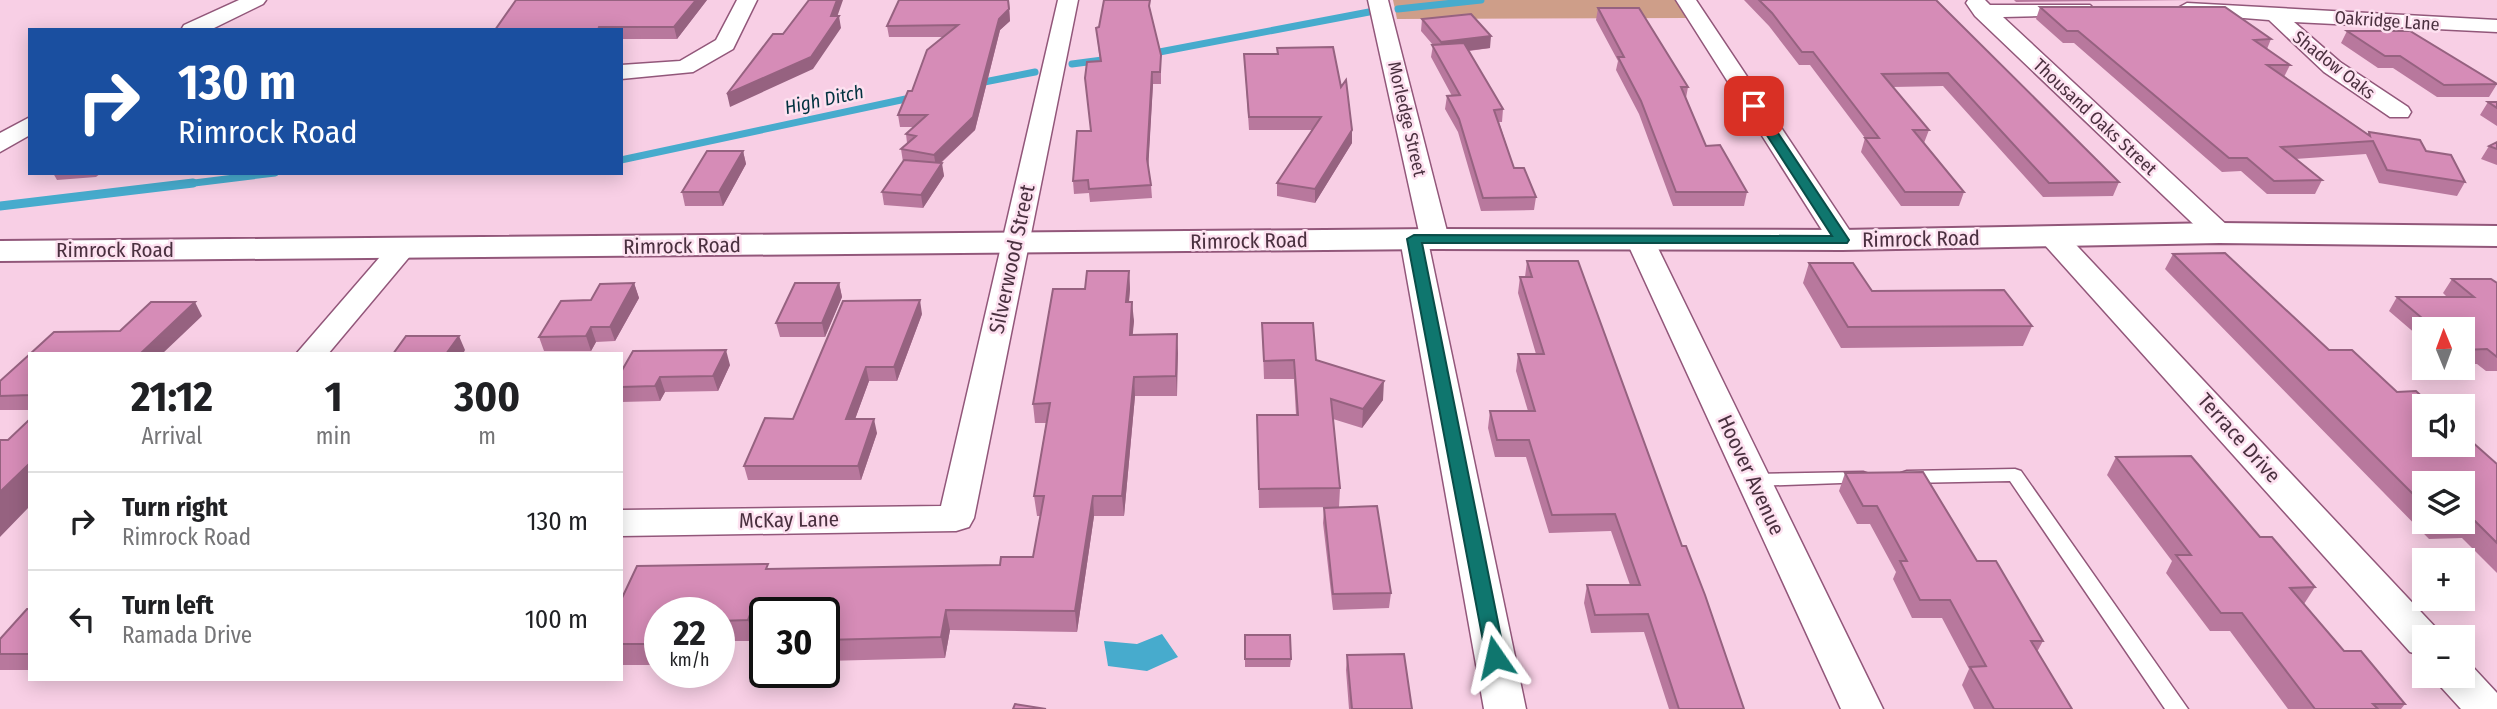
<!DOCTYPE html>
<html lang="en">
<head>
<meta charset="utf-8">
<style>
  body { margin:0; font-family:"Fira Sans Condensed",sans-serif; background:#f6f6f6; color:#202124; height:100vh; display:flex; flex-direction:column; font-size:26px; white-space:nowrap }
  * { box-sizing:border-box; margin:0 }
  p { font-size:23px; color:#757577 }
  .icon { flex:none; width:38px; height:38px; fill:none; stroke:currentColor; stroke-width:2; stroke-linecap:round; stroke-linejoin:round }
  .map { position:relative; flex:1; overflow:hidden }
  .side { position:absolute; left:28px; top:352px; width:595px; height:329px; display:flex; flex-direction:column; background:#fff; border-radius:0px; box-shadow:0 4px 18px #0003 }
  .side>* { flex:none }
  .hud { position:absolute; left:28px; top:28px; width:595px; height:147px; border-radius:0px; box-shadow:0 4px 18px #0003; background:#1a4fa0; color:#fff; overflow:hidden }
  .needle { width:46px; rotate:359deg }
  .fabs { position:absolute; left:2412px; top:317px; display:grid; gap:14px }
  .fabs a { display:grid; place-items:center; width:63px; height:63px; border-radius:0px; background:#fff; box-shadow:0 4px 18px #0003; font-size:35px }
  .speed { position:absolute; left:644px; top:597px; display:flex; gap:14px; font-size:35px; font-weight:700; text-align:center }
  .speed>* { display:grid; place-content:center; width:91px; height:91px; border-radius:50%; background:#fff; box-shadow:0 4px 18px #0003; line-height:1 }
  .speed small { font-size:18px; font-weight:400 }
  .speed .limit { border:4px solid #111; border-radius:10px; background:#fff; color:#111 }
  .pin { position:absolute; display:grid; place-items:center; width:60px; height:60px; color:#fff; margin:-30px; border-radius:14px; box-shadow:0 4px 10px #0006 }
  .me { position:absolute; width:77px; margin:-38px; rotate:349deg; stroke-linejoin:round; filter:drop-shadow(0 0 5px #0008) }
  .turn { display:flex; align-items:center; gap:24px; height:147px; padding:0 35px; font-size:32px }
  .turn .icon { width:91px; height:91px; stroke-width:2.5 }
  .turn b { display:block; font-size:49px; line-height:60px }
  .eta { display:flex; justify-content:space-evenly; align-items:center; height:119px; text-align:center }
  .eta b { font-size:42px; font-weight:700; line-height:49px }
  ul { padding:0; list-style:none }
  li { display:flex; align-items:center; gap:21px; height:98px; padding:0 35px; border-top:2px solid #e0e0e0 }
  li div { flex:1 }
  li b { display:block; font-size:26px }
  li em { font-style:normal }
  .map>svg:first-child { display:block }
  .green { fill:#ce9e89 }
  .water { fill:#47abcd }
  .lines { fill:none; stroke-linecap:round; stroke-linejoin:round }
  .stream-far1 { stroke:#47abcd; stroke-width:7 }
  .stream { stroke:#47abcd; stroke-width:9 }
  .lane-casing { stroke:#92577a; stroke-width:3 }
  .street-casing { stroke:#92577a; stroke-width:3 }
  .secondary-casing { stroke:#92577a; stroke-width:4 }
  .lane { fill:#fff; fill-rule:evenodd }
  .street { fill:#fff; fill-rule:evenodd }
  .secondary { fill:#fff; fill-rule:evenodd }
  .wall { fill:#b8789d; fill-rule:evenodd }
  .shaded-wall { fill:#966280 }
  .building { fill:#d68cb7; stroke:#966280; stroke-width:2 }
  .route { fill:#0f766e; stroke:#0a4d48; stroke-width:2 }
  .labels { text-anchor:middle; stroke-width:5; stroke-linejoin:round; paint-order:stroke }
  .far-street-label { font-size:18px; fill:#4a303f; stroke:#fde1f0 }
  .far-water-label { font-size:19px; font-style:italic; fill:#01313f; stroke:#fde1f0 }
  .street-label { font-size:21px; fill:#4a303f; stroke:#fde1f0 }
</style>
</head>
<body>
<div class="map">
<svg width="2497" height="709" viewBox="0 0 2497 709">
  <rect width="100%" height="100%" fill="#f8cfe5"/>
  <path class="green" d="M 1393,0 L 1676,0 L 1687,18 L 1397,19 Z"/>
  <path class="water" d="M 1162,634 L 1178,657 L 1147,671 L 1108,666 L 1104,641 L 1137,644 Z"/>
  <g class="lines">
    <path class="stream-far1" d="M 1398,9 L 1481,0
      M 1149,54 L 1369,12
      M 1072,64 L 1110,59
      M 974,84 L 1035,72
      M 621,160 L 915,97
      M 178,185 L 275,173"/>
    <path class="stream" d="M 0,206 L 193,183"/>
    <defs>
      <path id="lane" d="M 2015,469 L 2021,471 L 2188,709 L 2165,709 L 2010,481 L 1907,483 L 1901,481 L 1898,477 L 1901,473 L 1907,471 Z
        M 1863,472 L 1869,474 L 1872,478 L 1869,482 L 1754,486 L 1748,484 L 1745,480 L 1748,476 L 1754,474 Z"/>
      <path id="street" d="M 239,0 L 266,0 L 263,4 L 210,30 L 181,30 L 184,25 Z
        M 737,0 L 757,0 L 733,49 L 693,72 L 621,79 L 621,65 L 680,61 L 716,40 Z
        M 1058,0 L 1078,0 L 974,518 L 969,527 L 956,531 L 621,536 L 621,510 L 941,506 Z
        M 1368,0 L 1388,0 L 1449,239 L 1445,245 L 1429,246 L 1526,709 L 1484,709 L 1400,239 L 1404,233 L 1419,232 Z
        M 1676,0 L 1696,0 L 1856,240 L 1852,246 L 1842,248 L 1832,246 Z
        M 1968,0 L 1985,0 L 1990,5 L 2090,5 L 2094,9 L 2083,15 L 2003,17 L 2229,227 L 2233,233 L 2229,239 L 2209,239 L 1975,16 L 1966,3 Z
        M 2187,3 L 2497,20 L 2497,32 L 2294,22 L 2340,62 L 2408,107 L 2411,112 L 2408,117 L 2390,117 L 2324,72 L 2269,20 L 2180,13 L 2176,9 Z
        M 30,117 L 30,135 L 0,152 L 0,133 Z
        M 2053,229 L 2063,231 L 2438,630 L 2442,637 L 2424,637 L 2424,656 L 2410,652 L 2043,243 L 2039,237 L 2043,231 Z
        M 1640,232 L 1650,234 L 1654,240 L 1883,709 L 1841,709 L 1626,240 L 1630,234 Z
        M 402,240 L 412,243 L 416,249 L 328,354 L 296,354 L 392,243 Z
        M 2462,662 L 2471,665 L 2497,693 L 2497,709 L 2461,709 L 2441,687 L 2436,676 L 2462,676 Z"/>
      <path id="secondary" d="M 2219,223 L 2497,226 L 2497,246 L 2219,243 L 1842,250 L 1435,249 L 0,261 L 0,241 L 1435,229 L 1842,230 Z"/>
    </defs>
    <use href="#lane" class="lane-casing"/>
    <use href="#street" class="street-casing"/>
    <use href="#secondary" class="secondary-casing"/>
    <use href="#lane" class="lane"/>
    <use href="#street" class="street"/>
    <use href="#secondary" class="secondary"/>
  </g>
  <path class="wall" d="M 707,0 L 677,39 L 621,39 L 621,30 L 495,30 Z
    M 899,0 L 1009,0 L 1010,21 L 1000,30 L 975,130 L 941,163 L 944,176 L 923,208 L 884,205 L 882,192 L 903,162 L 901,149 L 907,143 L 906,134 L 913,127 L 900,127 L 898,115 L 944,37 L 889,37 L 887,26 Z
    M 1744,0 L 1936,0 L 2119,182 L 2113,196 L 2043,197 L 1943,86 L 1893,87 L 1929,130 L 1924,143 L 1964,192 L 1959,206 L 1901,206 L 1861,152 L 1865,138 L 1810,65 L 1799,65 L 1769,26 Z
    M 2014,0 L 2194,0 L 2016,2 Z
    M 2040,7 L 2271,39 L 2267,49 L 2290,65 L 2284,77 L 2368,134 L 2369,132 L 2426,151 L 2465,182 L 2457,196 L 2379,183 L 2366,154 L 2295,159 L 2322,180 L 2315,194 L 2267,194 L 2241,171 L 2222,172 L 2074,43 L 2063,43 L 2036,19 Z
    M 1598,8 L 1688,87 L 1686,98 L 1706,146 L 1747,192 L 1744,206 L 1673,206 L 1639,114 L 1616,70 L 1618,61 L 1596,20 Z
    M 1150,11 L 1161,67 L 1161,84 L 1153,84 L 1148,165 L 1151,185 L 1152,198 L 1090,202 L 1089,193 L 1074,194 L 1073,181 L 1091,131 L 1085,78 L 1100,62 L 1096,28 Z
    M 1422,19 L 1490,48 L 1469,51 L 1503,109 L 1502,122 L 1499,122 L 1514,168 L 1536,197 L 1534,210 L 1481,211 L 1458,132 L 1445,109 L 1447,96 L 1452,96 L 1431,57 L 1433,45 L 1421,31 Z
    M 2347,31 L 2497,84 L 2489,97 L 2437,97 L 2393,68 L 2378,68 L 2341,43 Z
    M 1244,54 L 1341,87 L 1352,130 L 1352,143 L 1315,203 L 1277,196 L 1277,183 L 1312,130 L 1249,130 Z
    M 2488,102 L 2497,102 L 2497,126 L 2480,115 Z
    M 2497,142 L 2497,165 L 2481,159 L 2489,146 Z
    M 743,151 L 746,164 L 723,206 L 685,206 L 682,192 Z
    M 53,173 L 101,173 L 96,177 L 57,180 Z
    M 2173,254 L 2397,392 L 2497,464 L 2497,573 L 2462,538 L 2429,539 L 2165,269 ZM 2424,483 L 2462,522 L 2424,522 Z
    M 1527,261 L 1682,546 L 1744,709 L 1669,709 L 1644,632 L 1591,633 L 1584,603 L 1587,585 L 1630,585 L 1611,531 L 1549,533 L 1526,457 L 1495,457 L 1488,428 L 1490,411 L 1528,411 L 1516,371 L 1518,354 L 1536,354 L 1518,293 L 1520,277 L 1525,277 Z
    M 1809,263 L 1872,291 L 2032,326 L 2023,346 L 1841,348 L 1803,283 Z
    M 1129,271 L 1130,289 L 1129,302 L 1134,321 L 1132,335 L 1177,334 L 1177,396 L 1135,396 L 1124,516 L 1094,516 L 1077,632 L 950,630 L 945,658 L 824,661 L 824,612 L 765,612 L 765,621 L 761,621 L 755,641 L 719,641 L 719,612 L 660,612 L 660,651 L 654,665 L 621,665 L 621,600 L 769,569 L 1000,565 L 1033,557 L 1041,516 L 1037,516 L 1034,496 L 1046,423 L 1035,423 L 1033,404 L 1085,289 Z
    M 2452,279 L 2497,283 L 2497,371 L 2486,371 L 2477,364 L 2462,364 L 2462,329 L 2424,329 L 2424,341 L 2389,311 L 2397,297 L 2447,297 L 2443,293 Z
    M 634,283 L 639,298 L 615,341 L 596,342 L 591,351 L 544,351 L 539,337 L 591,300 Z
    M 839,283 L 842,297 L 825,337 L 780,337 L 776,323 Z
    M 922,314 L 897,381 L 869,381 L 855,419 L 877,433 L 861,480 L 748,480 L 744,466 L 793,419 Z
    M 1262,323 L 1316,360 L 1383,400 L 1362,428 L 1333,419 L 1340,488 L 1339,507 L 1259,508 L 1257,415 L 1296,415 L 1294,379 L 1264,379 Z
    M 30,354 L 30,410 L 0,410 L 0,381 Z
    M 730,365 L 718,391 L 665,392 L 660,401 L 621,402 L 621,372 Z
    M 2116,457 L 2260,537 L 2315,587 L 2304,604 L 2344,651 L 2405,704 L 2401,709 L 2288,709 L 2230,631 L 2210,631 L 2166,573 L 2172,561 L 2107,475 Z
    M 1845,473 L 1977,561 L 2043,641 L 2037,652 L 2072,709 L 1974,709 L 1962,685 L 1969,669 L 1942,618 L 1912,618 L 1893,579 L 1896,572 L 1870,524 L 1857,524 L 1839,491 Z
    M 1324,508 L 1391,593 L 1389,608 L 1333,610 L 1323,523 Z
    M 30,609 L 30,670 L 0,670 L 0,639 Z
    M 1245,635 L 1291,659 L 1290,667 L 1245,667 Z
    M 1347,655 L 1412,709 L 1349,709 L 1346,670 Z"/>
  <path class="shaded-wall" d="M 696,0 L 707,0 L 677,39 L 674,27 Z
    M 837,0 L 843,0 L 836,20 L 839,16 L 841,28 L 813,69 L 730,107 L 727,94 L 831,16 Z
    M 1008,0 L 1010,21 L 1000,30 L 975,130 L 936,167 L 934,155 Z
    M 1491,36 L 1490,48 L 1440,54 L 1441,42 Z
    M 1152,72 L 1153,84 L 1148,172 L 1147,159 Z
    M 1352,130 L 1352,143 L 1315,203 L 1315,189 Z
    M 743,151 L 746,164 L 723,206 L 719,192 Z
    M 942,163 L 944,176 L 923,208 L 921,195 Z
    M 1129,271 L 1130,289 L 1127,321 L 1126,302 Z
    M 634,283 L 639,298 L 615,341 L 610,327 Z
    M 839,283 L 842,297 L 825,337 L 822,323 Z
    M 920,300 L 922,314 L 897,381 L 894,367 Z
    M 195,302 L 202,316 L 162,354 L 140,354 Z
    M 1132,302 L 1134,321 L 1131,354 L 1130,335 Z
    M 591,327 L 596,342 L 591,351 L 586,336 Z
    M 1177,334 L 1178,353 L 1177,396 L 1176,376 Z
    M 459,336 L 465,350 L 463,354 L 446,354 Z
    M 726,350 L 730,365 L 718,391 L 713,376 Z
    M 866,367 L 869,381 L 850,433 L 846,419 Z
    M 660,377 L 665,392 L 660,401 L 655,386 Z
    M 1134,377 L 1135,396 L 1124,516 L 1122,496 Z
    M 1384,381 L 1383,400 L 1362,428 L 1363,409 Z
    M 874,419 L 877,433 L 861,480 L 858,466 Z
    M 30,463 L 30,506 L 0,537 L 0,492 Z
    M 1093,496 L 1094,516 L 1077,632 L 1075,611 Z
    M 755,601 L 761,621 L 755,641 L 748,620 Z
    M 946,610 L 950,630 L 945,658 L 941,637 Z
    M 656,622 L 660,633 L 660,651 L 654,665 L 646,644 Z"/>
  <path class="building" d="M 516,0 L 696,0 L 674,27 L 599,27 L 598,30 L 495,30 Z
    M 809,0 L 837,0 L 831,16 L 839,16 L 811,57 L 727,94 L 773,34 L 783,34 Z
    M 899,0 L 1008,0 L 1009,9 L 999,19 L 973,117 L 934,155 L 901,149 L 916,136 L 906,134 L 927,115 L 898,115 L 908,91 L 912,91 L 927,50 L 958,25 L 887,26 Z
    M 1104,0 L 1150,0 L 1149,6 L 1161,55 L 1160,72 L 1152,72 L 1147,159 L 1151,185 L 1089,189 L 1088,180 L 1073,181 L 1077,131 L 1091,131 L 1085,78 L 1087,62 L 1101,61 L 1096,28 L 1099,27 Z
    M 1759,0 L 1936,0 L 2119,182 L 2049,183 L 1948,73 L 1882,74 L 1929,130 L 1913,130 L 1964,192 L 1905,192 L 1865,138 L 1879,138 L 1813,52 L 1802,52 L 1772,13 Z
    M 2040,7 L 2225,7 L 2271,39 L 2254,40 L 2290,65 L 2267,65 L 2370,136 L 2369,132 L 2420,140 L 2426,151 L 2451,155 L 2465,182 L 2387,170 L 2373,141 L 2281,147 L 2322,180 L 2274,181 L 2247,158 L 2229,158 L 2078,31 L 2067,31 Z
    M 1598,8 L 1639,8 L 1688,87 L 1681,87 L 1706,146 L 1720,145 L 1747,192 L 1676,192 L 1641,101 L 1618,57 L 1624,57 Z
    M 1471,14 L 1491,36 L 1441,42 L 1422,19 Z
    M 2347,31 L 2410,31 L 2497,84 L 2444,85 L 2400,56 L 2385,56 Z
    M 1464,43 L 1503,109 L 1494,110 L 1514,168 L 1524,168 L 1536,197 L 1483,198 L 1459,119 L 1447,96 L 1460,95 L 1432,45 Z
    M 1333,47 L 1341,87 L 1346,80 L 1352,130 L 1315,189 L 1277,183 L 1321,117 L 1249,117 L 1244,54 L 1278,54 L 1277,48 Z
    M 2488,102 L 2497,102 L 2497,108 Z
    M 2497,142 L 2497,149 L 2489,146 Z
    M 707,151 L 743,151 L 719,192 L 682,192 Z
    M 904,160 L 942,163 L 921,195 L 882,192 Z
    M 2225,253 L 2329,350 L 2352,350 L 2397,392 L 2416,391 L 2432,406 L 2424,406 L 2424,444 L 2462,444 L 2462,433 L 2497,464 L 2497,543 L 2475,521 L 2462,521 L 2462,483 L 2424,483 L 2424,505 L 2173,254 Z
    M 1527,261 L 1578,261 L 1682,546 L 1686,546 L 1705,595 L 1744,709 L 1679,709 L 1648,614 L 1595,615 L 1587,585 L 1640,585 L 1615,514 L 1552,515 L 1529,440 L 1497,440 L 1490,411 L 1535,411 L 1518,354 L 1544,354 L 1520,277 L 1532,277 Z
    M 1809,263 L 1853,263 L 1872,291 L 2004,290 L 2032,326 L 1848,327 Z
    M 1087,271 L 1129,271 L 1126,302 L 1132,302 L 1130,335 L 1177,334 L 1176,376 L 1134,377 L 1122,496 L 1093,496 L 1075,611 L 946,610 L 941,637 L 824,640 L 824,612 L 806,612 L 810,600 L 755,601 L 748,620 L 719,621 L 719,612 L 660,612 L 660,622 L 656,622 L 646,644 L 621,644 L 621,600 L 637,566 L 768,564 L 766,569 L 1000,565 L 1001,557 L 1033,557 L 1044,496 L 1034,496 L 1050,403 L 1033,404 L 1053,289 L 1085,289 Z
    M 2452,279 L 2491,279 L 2497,283 L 2497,357 L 2487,349 L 2462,350 L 2462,329 L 2435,329 L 2397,297 L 2474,297 Z
    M 634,283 L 610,327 L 591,327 L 586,336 L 539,337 L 561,301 L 591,300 L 600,284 Z
    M 795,283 L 839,283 L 822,323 L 776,323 Z
    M 920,300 L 894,367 L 866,367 L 846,419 L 874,419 L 858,466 L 744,466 L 765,418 L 793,419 L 843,301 Z
    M 151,302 L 195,302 L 140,354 L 30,354 L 54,332 L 120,331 Z
    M 1262,323 L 1313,323 L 1316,360 L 1384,381 L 1363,409 L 1331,399 L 1340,488 L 1259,489 L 1257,415 L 1298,415 L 1294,360 L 1264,361 Z
    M 406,336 L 459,336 L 446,354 L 393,354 Z
    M 726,350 L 713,376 L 660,377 L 655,386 L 621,387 L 621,372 L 633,351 Z
    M 30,354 L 30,395 L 0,396 L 0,381 Z
    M 30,419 L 30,463 L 0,492 L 0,440 L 8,440 Z
    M 2191,456 L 2260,537 L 2272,537 L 2315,587 L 2290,588 L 2344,651 L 2361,651 L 2405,704 L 2373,704 L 2378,709 L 2315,709 L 2242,613 L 2221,613 L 2176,555 L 2191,555 L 2116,457 Z
    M 1923,472 L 1977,561 L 1996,561 L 2043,641 L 2031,641 L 2072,709 L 1994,709 L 1970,667 L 1986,666 L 1950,600 L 1920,600 L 1900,561 L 1907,561 L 1877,506 L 1863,506 L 1845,473 Z
    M 1377,506 L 1391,593 L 1333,594 L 1324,508 Z
    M 27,609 L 30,609 L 30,654 L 0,654 L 0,639 Z
    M 1245,635 L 1290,635 L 1291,659 L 1245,659 Z
    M 1404,654 L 1412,709 L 1352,709 L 1347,655 Z
    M 1015,704 L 1046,709 L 1013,709 Z"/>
  <path class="route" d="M 1754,102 L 1760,106 L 1849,240 L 1847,243 L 1422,243 L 1505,657 L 1502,662 L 1487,662 L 1407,239 L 1414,235 L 1832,236 L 1748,106 Z"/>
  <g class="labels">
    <g class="far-street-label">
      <text transform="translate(2387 21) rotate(4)" y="6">Oakridge Lane</text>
      <text transform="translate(2334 65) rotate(38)" y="6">Shadow Oaks</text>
      <text transform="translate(2095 117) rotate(43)" y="6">Thousand Oaks Street</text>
      <text transform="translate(1407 119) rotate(77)" y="6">Morledge Street</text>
    </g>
    <g class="far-water-label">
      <text transform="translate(824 99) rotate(-12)" y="7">High Ditch</text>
    </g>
    <g class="street-label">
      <text transform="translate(1921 239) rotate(-1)" y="7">Rimrock Road</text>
      <text transform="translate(1249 241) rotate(-1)" y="7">Rimrock Road</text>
      <text transform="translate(682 246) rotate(-1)" y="7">Rimrock Road</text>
      <text x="115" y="257">Rimrock Road</text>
      <text transform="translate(1012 259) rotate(-78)" y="7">Silverwood Street</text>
      <text transform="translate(2239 438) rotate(48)" y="7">Terrace Drive</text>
      <text transform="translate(1751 475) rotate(65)" y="7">Hoover Avenue</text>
      <text transform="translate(789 520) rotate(-1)" y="7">McKay Lane</text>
    </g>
  </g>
</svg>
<div class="fabs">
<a><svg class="needle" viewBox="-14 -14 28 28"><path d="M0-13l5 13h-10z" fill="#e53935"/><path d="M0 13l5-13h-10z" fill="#757577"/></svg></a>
<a><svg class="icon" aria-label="sound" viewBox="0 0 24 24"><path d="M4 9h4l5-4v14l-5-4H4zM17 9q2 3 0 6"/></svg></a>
<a><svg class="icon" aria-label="layers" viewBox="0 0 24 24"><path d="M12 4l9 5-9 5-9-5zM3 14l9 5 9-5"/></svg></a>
<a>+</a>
<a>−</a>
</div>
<div class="speed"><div>22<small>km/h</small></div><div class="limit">30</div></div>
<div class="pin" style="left:1754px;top:106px;background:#d93025"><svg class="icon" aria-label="arrive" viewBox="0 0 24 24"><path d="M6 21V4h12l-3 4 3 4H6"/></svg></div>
<svg class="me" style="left:1495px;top:657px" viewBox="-20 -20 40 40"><path d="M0-17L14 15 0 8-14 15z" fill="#0f766e" stroke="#fff" stroke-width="4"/></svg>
<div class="hud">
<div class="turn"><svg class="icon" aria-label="right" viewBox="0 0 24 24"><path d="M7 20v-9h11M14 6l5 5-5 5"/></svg><div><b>130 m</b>Rimrock Road</div></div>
</div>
<section class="side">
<div class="eta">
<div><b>21:12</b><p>Arrival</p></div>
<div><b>1</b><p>min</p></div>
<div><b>300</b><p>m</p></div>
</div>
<ul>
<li><svg class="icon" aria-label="right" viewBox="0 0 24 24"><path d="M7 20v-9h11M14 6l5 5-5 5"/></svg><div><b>Turn right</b><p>Rimrock Road</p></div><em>130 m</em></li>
<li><svg class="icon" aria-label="left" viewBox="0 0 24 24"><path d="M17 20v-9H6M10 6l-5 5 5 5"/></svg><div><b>Turn left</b><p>Ramada Drive</p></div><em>100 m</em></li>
</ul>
</section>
</div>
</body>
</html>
